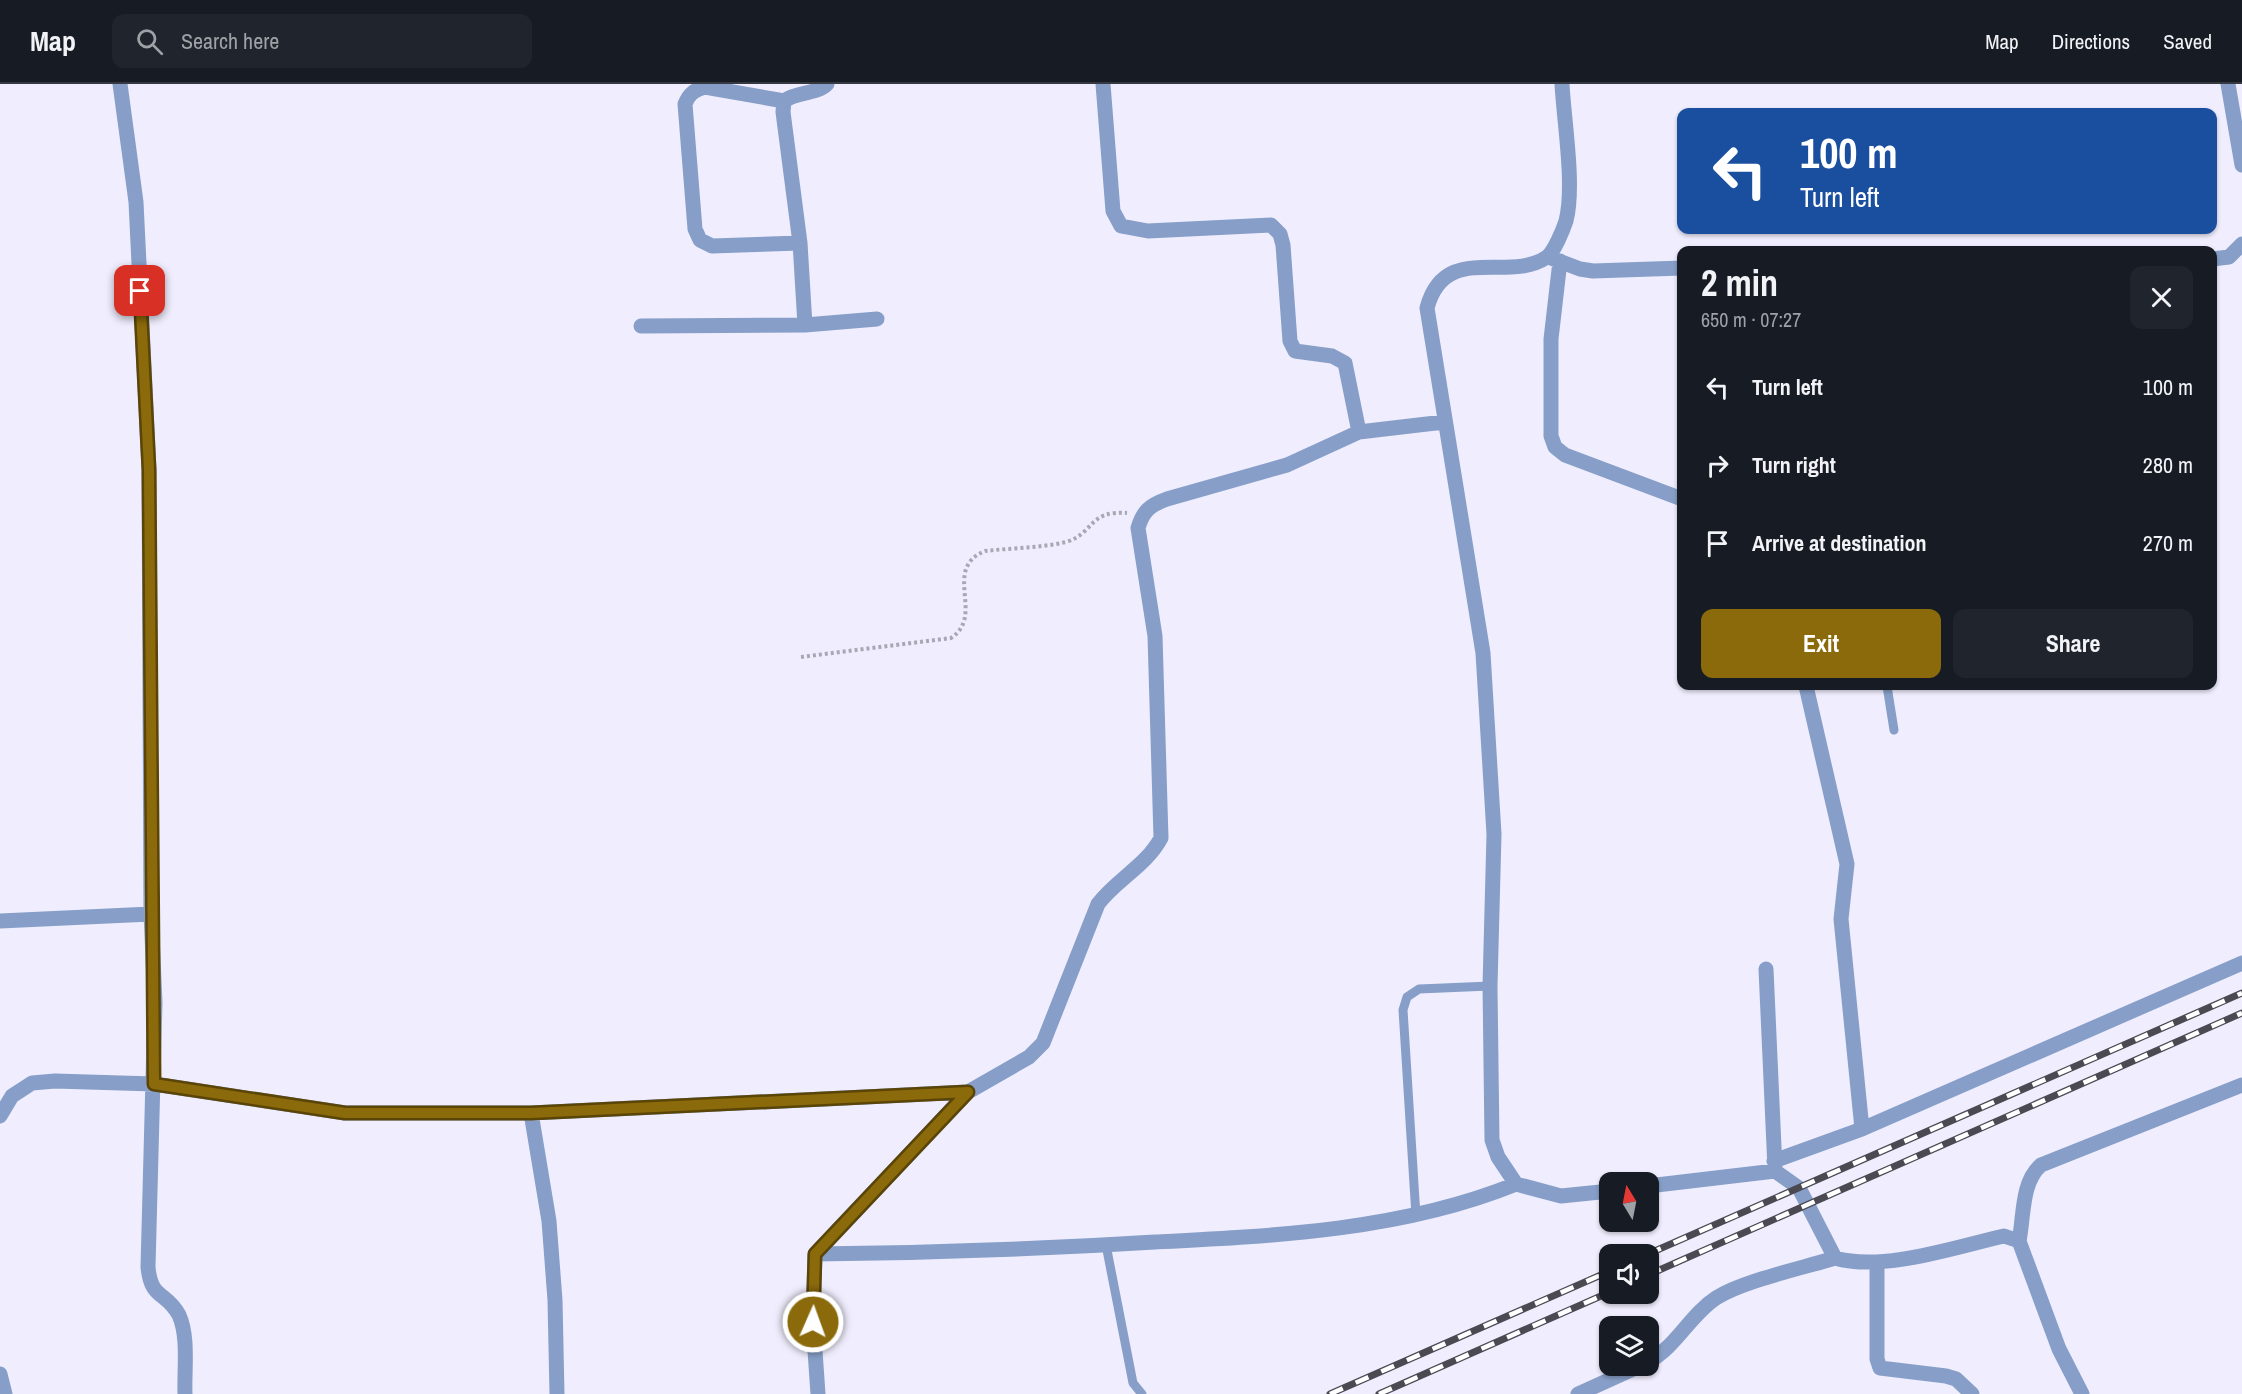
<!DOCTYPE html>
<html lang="en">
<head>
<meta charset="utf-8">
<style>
  body { margin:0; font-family:"Archivo Narrow",sans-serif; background:#20242c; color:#f1f3f6; height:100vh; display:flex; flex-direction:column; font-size:22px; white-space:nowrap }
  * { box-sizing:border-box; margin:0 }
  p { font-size:20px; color:#9ea1a6 }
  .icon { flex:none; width:33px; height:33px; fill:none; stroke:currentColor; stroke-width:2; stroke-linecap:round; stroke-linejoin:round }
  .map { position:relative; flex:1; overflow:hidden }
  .drawer { position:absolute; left:1677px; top:162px; width:540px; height:444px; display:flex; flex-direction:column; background:#171b24; border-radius:12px; box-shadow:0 2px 4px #0004 }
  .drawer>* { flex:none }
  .top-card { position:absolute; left:1677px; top:24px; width:540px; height:126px; border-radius:12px; box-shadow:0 2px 4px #0004; background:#1a4fa0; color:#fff; overflow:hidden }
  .needle { width:39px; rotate:350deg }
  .controls { position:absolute; left:1599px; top:1088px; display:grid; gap:12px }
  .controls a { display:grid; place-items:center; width:60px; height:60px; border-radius:12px; background:#171b24; box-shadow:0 2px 4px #0004; font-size:30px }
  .pin { position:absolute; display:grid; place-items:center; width:51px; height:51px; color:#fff; margin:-26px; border-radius:12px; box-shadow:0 3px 9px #0006 }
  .me { position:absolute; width:66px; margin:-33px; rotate:2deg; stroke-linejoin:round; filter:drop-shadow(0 0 4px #0008) }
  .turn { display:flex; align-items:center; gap:21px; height:126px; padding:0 24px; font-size:27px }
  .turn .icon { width:78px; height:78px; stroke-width:2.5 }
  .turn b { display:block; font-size:42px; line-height:51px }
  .round { display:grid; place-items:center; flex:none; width:63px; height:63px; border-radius:12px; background:#20242c }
  .overview { display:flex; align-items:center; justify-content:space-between; height:102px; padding:0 24px }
  h1 { font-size:36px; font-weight:800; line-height:45px }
  .cta { display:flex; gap:12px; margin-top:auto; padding:12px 24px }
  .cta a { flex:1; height:69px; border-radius:12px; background:#8b6a0b; color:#fff; font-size:24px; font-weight:800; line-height:69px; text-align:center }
  .cta a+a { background:#20242c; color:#f1f3f6 }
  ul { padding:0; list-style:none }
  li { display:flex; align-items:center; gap:18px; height:78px; padding:0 24px }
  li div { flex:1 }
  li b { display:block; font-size:22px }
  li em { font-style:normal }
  header { display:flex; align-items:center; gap:36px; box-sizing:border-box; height:84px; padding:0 30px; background:#171b24; border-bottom:2px solid #363941 }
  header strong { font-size:28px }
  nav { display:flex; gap:33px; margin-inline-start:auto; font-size:21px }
  .search { width:420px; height:54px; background:#20242c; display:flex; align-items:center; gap:15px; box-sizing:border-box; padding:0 21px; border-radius:12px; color:#9ea1a6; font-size:22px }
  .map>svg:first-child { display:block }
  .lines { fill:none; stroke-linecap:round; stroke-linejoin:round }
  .path { stroke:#a9a7b4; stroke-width:4; stroke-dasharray:3 3; stroke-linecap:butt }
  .lane { stroke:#879fc8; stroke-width:9 }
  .street { stroke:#879fc8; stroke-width:15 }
  .rail-casing { stroke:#4b4a52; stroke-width:7 }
  .rail { stroke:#fff; stroke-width:4.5; stroke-dasharray:14; stroke-linecap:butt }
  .route-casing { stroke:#5a4507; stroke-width:15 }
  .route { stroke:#8b6a0b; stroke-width:10 }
</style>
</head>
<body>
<header>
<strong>Map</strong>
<div class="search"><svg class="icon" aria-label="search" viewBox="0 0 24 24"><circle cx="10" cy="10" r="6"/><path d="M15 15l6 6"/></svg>Search here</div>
<nav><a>Map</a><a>Directions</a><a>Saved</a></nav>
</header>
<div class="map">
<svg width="2242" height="1310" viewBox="0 0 2242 1310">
  <rect width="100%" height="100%" fill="#f0eefe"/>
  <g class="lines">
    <path class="path" d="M 801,573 L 951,554 C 986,531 941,485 985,467 C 1011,464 1040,464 1066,458 C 1094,450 1088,426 1127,429"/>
    <path class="lane" d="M 1887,602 L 1894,646
      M 1416,1132 L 1403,926 L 1407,913 L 1419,905 L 1490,902
      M 1106,1161 L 1133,1299 L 1142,1310"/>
    <path class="street" d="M 120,0 L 136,118 L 149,385 L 151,830 L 155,919 L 148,1183 C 151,1216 166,1207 179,1231 C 189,1253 184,1287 185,1310
      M 1103,0 L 1113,127 L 1121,142 L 1148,147 L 1271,141 L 1280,150 L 1283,161 L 1290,257 L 1295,267 L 1332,272 L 1345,279 L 1359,348
      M 1562,0 C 1564,38 1575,102 1566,137 C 1563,146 1554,168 1547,173 C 1508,200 1445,157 1427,224 L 1483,569 L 1494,750 L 1490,902 L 1492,1056 L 1498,1073 L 1516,1100 L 1561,1112 L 1610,1107
      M 2228,0 L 2242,81
      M 784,17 L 705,3 C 694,6 689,10 685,20 L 695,145 L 700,156 L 712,162 L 800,159
      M 1551,174 L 1580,185 L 1593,187 L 1682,184
      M 2212,175 L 2229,173 L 2242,160
      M 1560,177 L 1551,255 L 1551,352 L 1555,363 L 1565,371 L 1682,415
      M 805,241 L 800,159 L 783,28 L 784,17 C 797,7 816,11 827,0
      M 641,242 L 805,241 L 877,235
      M 1806,602 L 1847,780 L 1841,835 L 1862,1045
      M 0,837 L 151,830
      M 1766,885 L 1775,1085
      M 968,1008 L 1029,973 L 1043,959 L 1098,820 C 1117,795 1146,782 1161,754 L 1155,552 L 1138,444 C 1143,427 1150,421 1167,415 L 1287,381 L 1359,348 L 1444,338
      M 0,1032 L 12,1012 L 32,999 L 55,997 L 154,1000 L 345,1029 L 531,1029
      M 1774,1077 L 1862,1045 L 2242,879
      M 1648,1102 L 1775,1087 L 1799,1104 L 1835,1174 C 1883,1188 1955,1163 2004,1152 L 2019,1157 L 2059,1265 L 2082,1310
      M 2019,1157 C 2024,1133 2021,1098 2041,1081 L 2242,1001
      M 815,1170 L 813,1238 L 818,1310
      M 1877,1179 L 1877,1275 L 1880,1284 L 1946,1292 L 1956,1295 L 1972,1310
      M 1648,1278 C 1676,1263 1690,1231 1716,1214 C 1742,1197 1803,1184 1835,1174
      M 0,1290 L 5,1310
      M 557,1310 L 555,1216 L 549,1137 L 531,1029 L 968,1008 L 815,1170 C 929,1169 1042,1165 1155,1158 C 1276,1152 1403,1146 1516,1100
      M 1578,1310 L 1642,1281"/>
    <defs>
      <path id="rail" d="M 1648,1170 L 2242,909
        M 1648,1191 L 2242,929
        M 1330,1310 L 1610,1187
        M 1379,1310 L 1610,1208"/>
    </defs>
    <use href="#rail" class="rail-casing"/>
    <use href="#rail" class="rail"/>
  </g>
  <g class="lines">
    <defs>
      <path id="route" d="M 140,207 L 149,386 L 154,1000 L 345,1029 L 531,1029 L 968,1008 L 815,1170 L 813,1238"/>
    </defs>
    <use href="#route" class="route-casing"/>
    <use href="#route" class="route"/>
  </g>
</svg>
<div class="controls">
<a><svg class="needle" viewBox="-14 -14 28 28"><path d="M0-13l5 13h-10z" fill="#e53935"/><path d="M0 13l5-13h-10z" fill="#9ea1a6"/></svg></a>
<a><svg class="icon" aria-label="sound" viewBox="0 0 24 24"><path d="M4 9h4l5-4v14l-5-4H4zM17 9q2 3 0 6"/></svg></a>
<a><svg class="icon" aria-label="layers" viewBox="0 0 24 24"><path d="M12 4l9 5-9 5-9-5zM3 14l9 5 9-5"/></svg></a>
</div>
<div class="pin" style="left:140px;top:207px;background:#d93025"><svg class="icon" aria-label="arrive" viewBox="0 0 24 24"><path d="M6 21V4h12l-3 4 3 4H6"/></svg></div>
<svg class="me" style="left:813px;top:1238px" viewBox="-20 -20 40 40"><circle r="17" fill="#8b6a0b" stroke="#fff" stroke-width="3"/><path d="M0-11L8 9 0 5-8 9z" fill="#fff"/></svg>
<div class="top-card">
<div class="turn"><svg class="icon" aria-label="left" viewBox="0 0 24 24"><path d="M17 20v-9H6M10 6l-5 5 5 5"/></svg><div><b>100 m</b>Turn left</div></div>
</div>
<section class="drawer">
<div class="overview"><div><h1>2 min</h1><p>650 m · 07:27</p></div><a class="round"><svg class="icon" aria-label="close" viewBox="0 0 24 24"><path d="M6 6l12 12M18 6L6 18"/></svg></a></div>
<ul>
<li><svg class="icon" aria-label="left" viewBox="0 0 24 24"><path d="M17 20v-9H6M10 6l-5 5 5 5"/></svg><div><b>Turn left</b></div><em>100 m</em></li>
<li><svg class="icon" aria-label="right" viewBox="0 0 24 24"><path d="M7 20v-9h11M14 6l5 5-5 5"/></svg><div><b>Turn right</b></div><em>280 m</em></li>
<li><svg class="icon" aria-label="arrive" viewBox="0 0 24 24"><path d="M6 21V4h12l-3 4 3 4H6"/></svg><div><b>Arrive at destination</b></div><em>270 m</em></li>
</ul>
<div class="cta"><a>Exit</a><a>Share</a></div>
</section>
</div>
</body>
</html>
